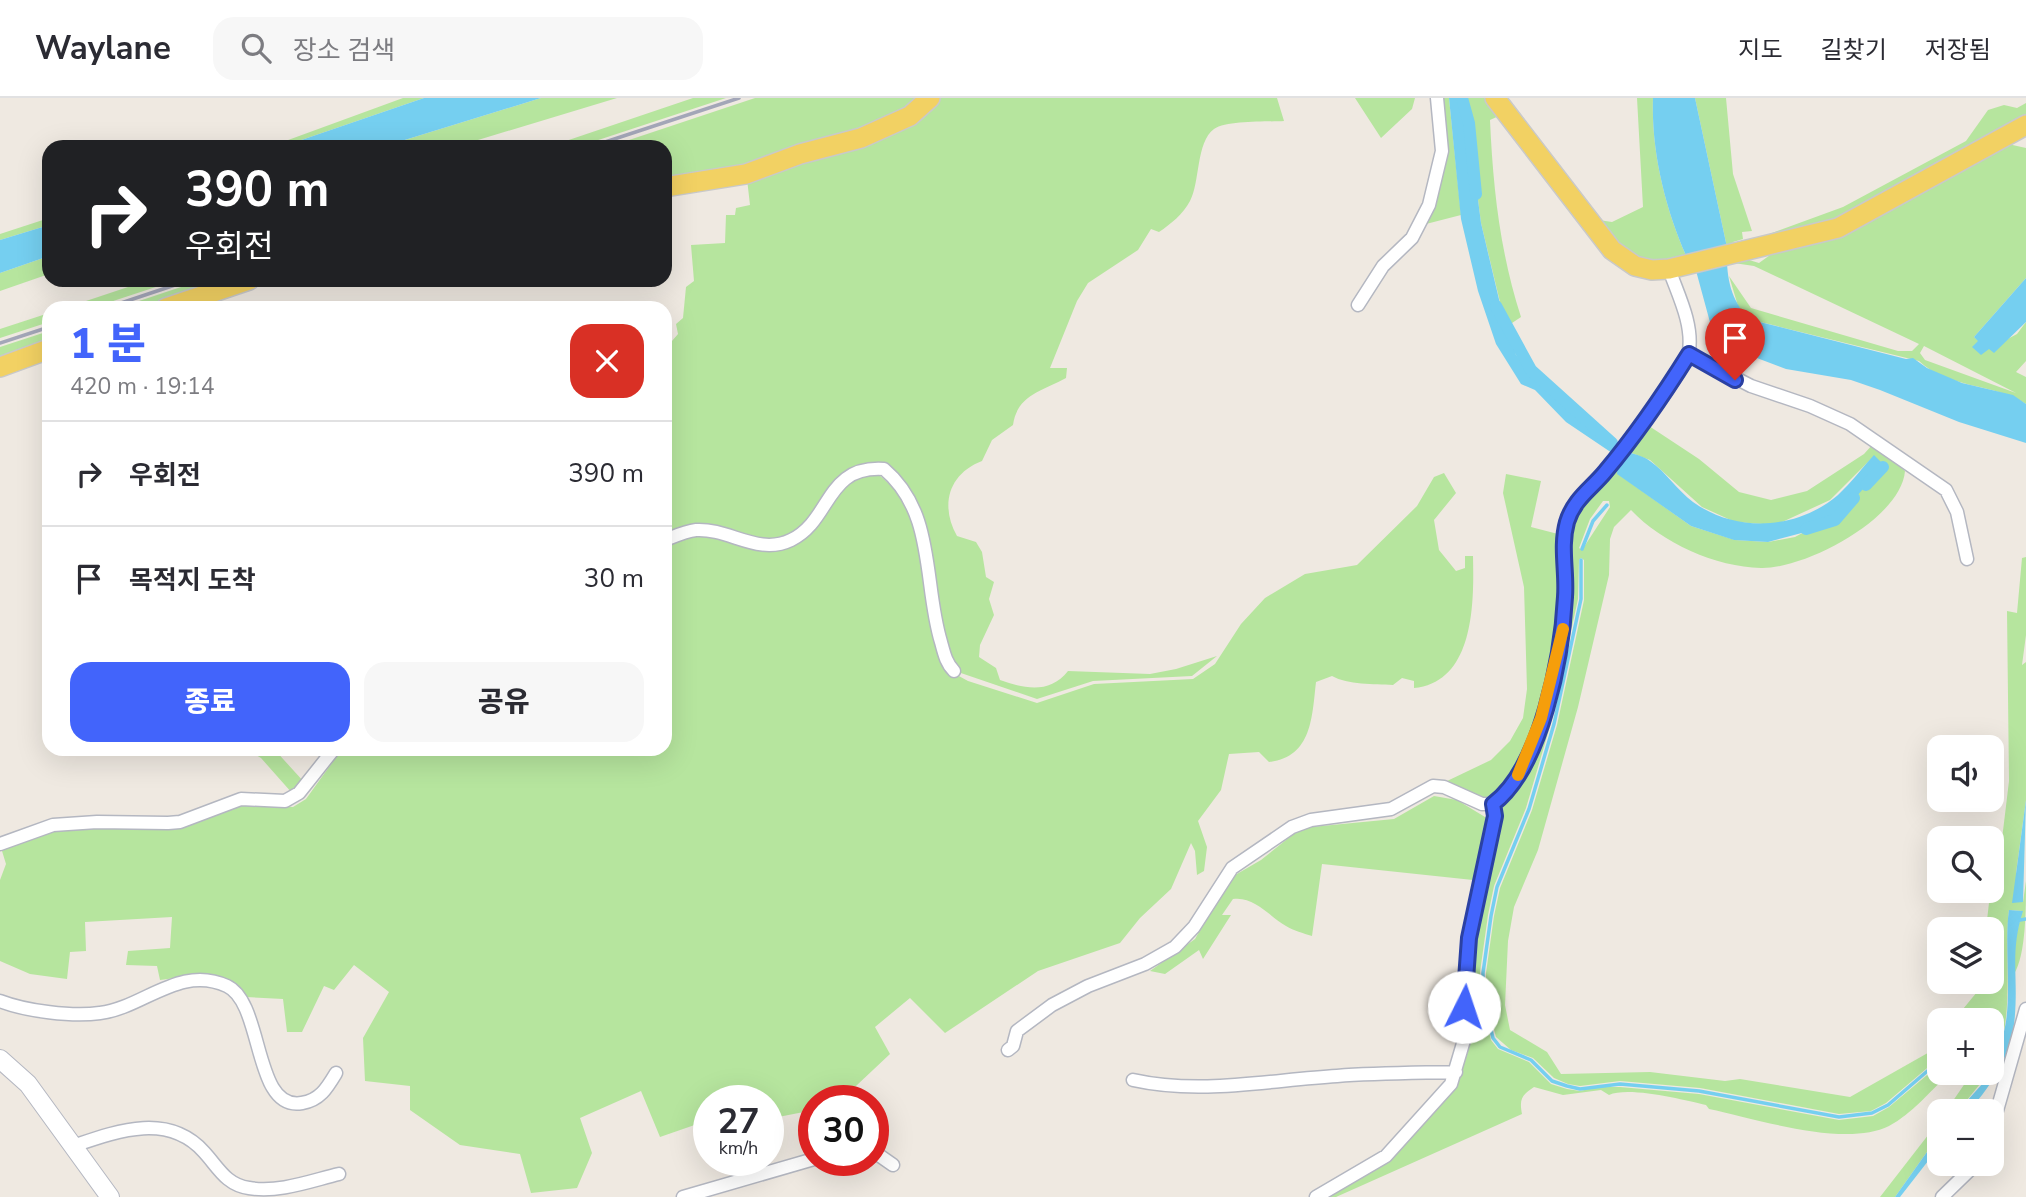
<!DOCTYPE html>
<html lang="ko">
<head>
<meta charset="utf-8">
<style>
  body { margin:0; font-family:"Nunito Sans","Noto Sans KR",sans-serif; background:#f7f7f7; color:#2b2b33; height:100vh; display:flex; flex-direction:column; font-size:26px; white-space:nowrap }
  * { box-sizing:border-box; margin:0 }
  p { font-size:23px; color:#7c7c81 }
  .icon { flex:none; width:38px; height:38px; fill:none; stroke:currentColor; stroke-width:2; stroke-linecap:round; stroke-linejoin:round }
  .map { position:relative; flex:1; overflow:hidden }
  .details { position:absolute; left:42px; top:203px; width:630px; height:455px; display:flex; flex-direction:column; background:#fff; border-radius:21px; box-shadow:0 7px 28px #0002 }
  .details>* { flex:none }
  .hud { position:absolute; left:42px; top:42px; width:630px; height:147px; border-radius:21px; box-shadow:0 7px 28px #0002; background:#202124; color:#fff; overflow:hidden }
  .buttons { position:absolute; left:1927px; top:637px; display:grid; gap:14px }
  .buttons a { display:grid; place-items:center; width:77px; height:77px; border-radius:14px; background:#fff; box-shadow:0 7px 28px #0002; font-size:35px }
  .speed { position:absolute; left:693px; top:987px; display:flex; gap:14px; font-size:35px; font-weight:700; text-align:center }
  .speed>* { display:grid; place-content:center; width:91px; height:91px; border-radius:50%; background:#fff; box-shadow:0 7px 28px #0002; line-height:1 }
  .speed small { font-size:18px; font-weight:400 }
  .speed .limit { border:10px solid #d22; background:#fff; color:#111 }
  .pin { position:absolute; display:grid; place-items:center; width:60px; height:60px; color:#fff; margin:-72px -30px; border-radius:50% 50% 50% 0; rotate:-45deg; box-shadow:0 0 7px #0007 }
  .pin .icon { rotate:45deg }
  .me { position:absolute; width:77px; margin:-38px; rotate:4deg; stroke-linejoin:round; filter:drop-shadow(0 0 5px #0008) }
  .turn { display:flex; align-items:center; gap:24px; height:147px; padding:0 28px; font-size:32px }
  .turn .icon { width:91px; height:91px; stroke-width:2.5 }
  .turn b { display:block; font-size:49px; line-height:60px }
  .round { display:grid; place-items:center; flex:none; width:74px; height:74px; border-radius:21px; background:#f7f7f7 }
  .head { display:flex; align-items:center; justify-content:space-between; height:119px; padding:0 28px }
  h1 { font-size:42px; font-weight:800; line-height:52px; color:#4264fb }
  .primary-button { display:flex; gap:14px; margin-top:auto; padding:14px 28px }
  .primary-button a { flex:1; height:80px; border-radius:21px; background:#4264fb; color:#fff; font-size:28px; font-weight:800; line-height:80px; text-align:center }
  .primary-button a+a { background:#f7f7f7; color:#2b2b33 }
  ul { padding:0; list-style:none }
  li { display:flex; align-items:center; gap:21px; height:105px; padding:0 28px; border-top:2px solid #e1e1e2 }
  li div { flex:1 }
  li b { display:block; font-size:26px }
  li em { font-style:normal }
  header { display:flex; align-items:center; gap:42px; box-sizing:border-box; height:98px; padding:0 35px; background:#fff; border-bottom:2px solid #e1e1e2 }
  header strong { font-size:33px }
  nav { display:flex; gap:38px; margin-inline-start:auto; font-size:24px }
  .search { width:490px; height:63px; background:#f7f7f7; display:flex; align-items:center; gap:18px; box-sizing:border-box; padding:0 24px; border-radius:21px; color:#7c7c81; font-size:26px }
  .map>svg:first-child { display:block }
  .green { fill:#b6e59e; fill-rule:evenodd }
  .water { fill:#75cff0 }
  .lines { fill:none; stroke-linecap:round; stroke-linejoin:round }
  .stream { stroke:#75cff0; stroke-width:3.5 }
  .canal { stroke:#75cff0; stroke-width:12 }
  .street-casing { stroke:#b4b7c1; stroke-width:15 }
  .secondary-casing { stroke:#b4b7c1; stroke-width:20 }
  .primary-casing { stroke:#c9c9c9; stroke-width:22 }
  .street { stroke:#fff; stroke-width:12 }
  .secondary { stroke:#fff; stroke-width:18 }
  .primary { stroke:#f2d163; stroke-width:19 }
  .rail { stroke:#a3a6b8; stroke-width:3.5 }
  .route-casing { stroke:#2b41a3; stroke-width:18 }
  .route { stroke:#4264fb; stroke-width:12 }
  .slow { stroke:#f59e0b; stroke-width:12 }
</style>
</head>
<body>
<header>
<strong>Waylane</strong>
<div class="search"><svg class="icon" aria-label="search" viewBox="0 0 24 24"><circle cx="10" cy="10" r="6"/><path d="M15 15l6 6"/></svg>장소 검색</div>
<nav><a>지도</a><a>길찾기</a><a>저장됨</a></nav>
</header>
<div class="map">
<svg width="2026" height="1099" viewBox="0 0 2026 1099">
  <rect width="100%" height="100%" fill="#efe9e1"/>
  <path class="green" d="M 403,0 L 424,0 L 281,49 L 269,49 Z
    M 541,0 L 617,0 L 455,49 L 382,49 Z
    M 693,0 L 726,0 L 577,49 L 548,49 Z
    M 755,0 L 918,0 L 897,17 L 765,65 L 665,83 L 665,49 L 608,49 Z
    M 937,0 L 1277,0 L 1284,23 C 1268,24 1227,22 1214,31 C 1196,44 1200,85 1190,103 C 1183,116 1171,126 1159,134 L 1151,131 L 1138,152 L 1088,185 L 1077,203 L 1050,270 L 1067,270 L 1066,280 C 1042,293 1017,297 1013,327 L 992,342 L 982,363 C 948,376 940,408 957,438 L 976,444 L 982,454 L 986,479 L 994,484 L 989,501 L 994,517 L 980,547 L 979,559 L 996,570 L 1000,582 C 1025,591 1050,596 1068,573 L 1150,576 L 1176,571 L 1217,558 L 1192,578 L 1093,583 L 1037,601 L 955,573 L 950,567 L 927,443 L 894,378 L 859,372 L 814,421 L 776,446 L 723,435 L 665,440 L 665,243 L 672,243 L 678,236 L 676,226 L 683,220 L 686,189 L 694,183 L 691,147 L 725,145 L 726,117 L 735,117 L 736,110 L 750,107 L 747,81 Z
    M 1355,0 L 1415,0 L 1412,11 L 1381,40 Z
    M 1440,0 L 1449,0 L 1461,117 L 1426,126 C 1445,80 1443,48 1440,0 Z
    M 1465,0 L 1488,0 L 1501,17 L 1490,22 C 1493,90 1500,154 1521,219 L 1506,229 L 1481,125 Z
    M 1637,0 L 1653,0 C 1651,55 1666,113 1688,162 L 1633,164 L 1592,121 L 1612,124 L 1643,109 Z
    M 1695,0 L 1726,0 L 1733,76 L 1752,133 L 1742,134 L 1743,141 L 1733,144 L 1728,154 Z
    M 2026,5 L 2026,20 L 1841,118 L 1809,130 L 1761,139 L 1843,109 L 1966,43 L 1988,12 L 2004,7 L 2017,10 Z
    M 2008,46 L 2026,50 L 2026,180 L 1974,239 L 1989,251 L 2017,236 L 2026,224 L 2026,263 L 2016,274 L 2026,279 L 2026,306 C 1994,285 1948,291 1919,263 L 1752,222 L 1738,208 L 1729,178 L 1751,210 L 1898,253 L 1912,253 L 1919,246 L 1754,168 L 1727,164 L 1739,159 L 1759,165 L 1777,152 ZM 1924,248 L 2016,295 L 1925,262 L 1920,255 Z
    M 49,120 L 49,127 L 0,142 L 0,136 Z
    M 49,158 L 49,176 L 0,193 L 0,175 Z
    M 149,182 L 177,182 L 92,210 L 65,210 Z
    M 202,182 L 232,182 L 150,210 L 118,210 Z
    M 49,215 L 49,224 L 0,240 L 0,231 Z
    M 49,233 L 49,245 L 0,262 L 0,249 Z
    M 1649,328 L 1699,361 L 1739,394 L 1771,402 L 1807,393 L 1864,356 L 1873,346 L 1905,373 C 1901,421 1805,471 1761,470 C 1716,469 1662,445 1631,412 L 1614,429 L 1610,441 L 1609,477 L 1578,609 L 1538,752 L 1514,809 L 1508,843 L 1505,907 L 1510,932 L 1547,954 L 1561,976 L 1650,974 L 1725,983 L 1740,981 L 1850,999 L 1933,952 L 1939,939 L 1939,960 L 1886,1005 L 1871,1013 L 1839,1016 L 1700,990 L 1620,983 L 1580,988 L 1568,986 L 1554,980 L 1533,960 L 1511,952 L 1496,939 L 1486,901 L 1486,875 L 1494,818 L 1500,790 L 1532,712 L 1557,627 L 1584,502 L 1584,462 L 1581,460 L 1579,462 L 1578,501 L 1551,625 L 1526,710 L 1494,788 L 1488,817 L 1480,874 L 1481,901 L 1491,942 L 1498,951 L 1529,964 L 1551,986 L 1567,991 L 1580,993 L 1597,989 L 1620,989 L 1699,996 L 1839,1022 L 1873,1018 L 1889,1009 L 1939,967 L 1939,975 L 1950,975 C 1931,992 1912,1016 1889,1028 C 1845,1050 1757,1021 1709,1011 L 1706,1007 C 1684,1002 1629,988 1609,997 L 1601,992 L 1563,997 L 1534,989 C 1522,997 1519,1001 1522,1016 L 1336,1099 L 1322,1099 L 1360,1077 L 1451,994 L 1467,909 L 1473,840 L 1499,718 L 1559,565 L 1567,456 L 1575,413 L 1618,364 L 1618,376 L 1691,428 L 1735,442 L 1768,444 L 1795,439 L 1839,415 L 1849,407 L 1880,364 L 1874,358 L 1830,402 L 1780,425 L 1763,426 L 1735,424 L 1702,409 L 1650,362 L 1626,353 ZM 1603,403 L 1609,403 L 1610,409 L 1582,452 L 1579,450 L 1590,421 Z
    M 1444,375 L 1456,395 L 1434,422 L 1439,452 L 1456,473 L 1465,470 L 1465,458 L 1473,458 C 1474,503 1475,584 1414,590 L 1414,583 L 1402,580 L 1393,587 C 1374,586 1348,587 1332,578 L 1316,584 C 1312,619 1312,659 1269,664 L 1259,654 L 1229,656 L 1221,692 L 1198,723 L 1207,749 L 1204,773 L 1197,777 L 1195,753 L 1191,745 L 1171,791 L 1140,820 L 1120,845 L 1038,873 L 945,935 L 910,900 L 875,929 L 890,956 L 840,1003 L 814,1003 L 814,1012 L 768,1021 L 768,1003 L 709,1003 L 709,1022 L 660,1039 L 641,993 L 580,1020 L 592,1055 L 577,1090 L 531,1095 L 520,1056 L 460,1047 L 410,1012 L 410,988 L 365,983 L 363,940 L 389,894 L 354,867 L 334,892 L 324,888 L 302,934 L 287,934 L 283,901 L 246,899 L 226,882 L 198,877 L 160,882 L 157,868 L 126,867 L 128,853 L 170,850 L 172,819 L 85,824 L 86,853 L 70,854 L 67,881 L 30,876 L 0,863 L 0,782 L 6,766 L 2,753 L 24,741 L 57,731 L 167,730 L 247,705 L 293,709 L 306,701 L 342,651 L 665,651 L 665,445 L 695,436 L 787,448 C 811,422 840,376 879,377 C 923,412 920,454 926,504 C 929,527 937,550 946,571 L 968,583 L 1037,605 L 1094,586 L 1193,581 L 1215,566 L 1241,526 L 1265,500 L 1305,476 L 1357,467 L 1417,408 L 1434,379 Z
    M 1506,376 L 1541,383 L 1531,429 L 1558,436 C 1559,461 1561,486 1559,511 C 1556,566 1534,669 1488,702 L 1445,684 L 1491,662 L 1510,643 L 1523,620 L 1527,591 L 1524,489 L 1503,395 Z
    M 2026,459 L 2026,537 L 2022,567 L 2026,564 L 2026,702 L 2016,775 L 2023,804 L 2026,783 C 2026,811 2026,857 2014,876 L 2014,847 L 2022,813 L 2009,812 C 2004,848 2014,922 1998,949 L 2000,952 L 1992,970 L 1992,922 L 1981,922 L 1984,914 L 1974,922 L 1954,922 L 1977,894 L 1981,884 L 1992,884 L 1992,831 L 1986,831 L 1990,796 L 1996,791 L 2009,683 L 2007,513 L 2017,515 L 2022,460 Z
    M 246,651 L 274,651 L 304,684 L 292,695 L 261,660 Z
    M 1434,698 L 1457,702 L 1490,722 L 1473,782 L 1322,766 L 1312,838 C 1303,835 1294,833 1286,828 C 1269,818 1254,798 1233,801 L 1222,817 L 1231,817 L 1203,861 L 1199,852 L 1165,876 L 1150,873 L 1195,841 L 1230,780 L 1261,762 L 1301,730 L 1394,721 Z
    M 1972,975 L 1989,975 L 1958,1013 L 1946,1013 Z
    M 1939,1023 L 1939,1037 L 1895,1099 L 1880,1099 Z"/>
  <path class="water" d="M 424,0 L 541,0 L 382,49 L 281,49 Z
    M 1449,0 L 1465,0 L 1481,125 L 1502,214 L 1516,257 L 1542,287 L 1619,348 L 1612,355 L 1566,324 L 1535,292 L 1521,286 L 1496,246 L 1478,193 L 1461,121 Z
    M 1653,0 L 1695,0 L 1728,154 L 1688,162 C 1666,113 1651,55 1653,0 Z
    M 49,127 L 49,158 L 0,175 L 0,142 Z
    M 1727,161 C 1727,183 1733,208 1752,222 L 1906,261 L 1913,260 L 1927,270 L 1962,285 L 2013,297 L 2026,306 L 2026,345 L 1959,324 L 1880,292 L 1851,282 L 1786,271 L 1720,246 L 1714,239 L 1695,169 Z
    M 2026,180 L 2026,224 L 1994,255 L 1989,251 L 1981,257 L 1972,249 L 1978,243 L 1974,239 Z
    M 1626,353 C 1633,356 1644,358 1650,363 C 1666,374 1677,392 1693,404 C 1736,435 1797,432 1838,397 C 1851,385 1862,370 1874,357 L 1881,364 L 1874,372 L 1877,375 L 1849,407 L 1813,432 L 1768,444 L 1734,442 L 1691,428 L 1617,376 L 1618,364 Z
    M 2026,702 L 2023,804 L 2012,805 Z
    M 2009,812 L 2023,813 C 2010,853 2018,876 2015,916 C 2013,955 1994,984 1969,1013 L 1958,1013 L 1992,975 L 2000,953 L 1998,949 C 2016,918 2003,851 2009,812 Z
    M 1939,1037 L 1939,1049 L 1900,1099 L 1895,1099 Z"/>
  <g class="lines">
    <path class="stream" d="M 1582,451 L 1593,423 L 1607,407
      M 1581,462 L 1581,501 L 1554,626 L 1529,711 L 1497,789 L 1491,818 L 1483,875 L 1483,901 L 1493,940 L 1500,949 L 1531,962 L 1552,983 L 1567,988 L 1580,991 L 1620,986 L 1699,993 L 1839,1019 L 1872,1015 L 1888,1007 L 1939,963
      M 2020,822 L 2026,821
      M 1977,922 L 1982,917"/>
    <path class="canal" d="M 1462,0 L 1469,25 L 1476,96
      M 1496,208 L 1531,272 L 1612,345
      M 1866,387 L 1883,369
      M 1806,431 L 1835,422 L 1854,400"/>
    <defs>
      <path id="street" d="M 1358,207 L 1383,168 L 1412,140 L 1429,107 L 1442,53 L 1437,0
        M 1689,256 L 1751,288 L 1810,308 L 1850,326 L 1946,392 L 1957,414 L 1967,461
        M 665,442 C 675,438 686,433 696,432 C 729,430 758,458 791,442 C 832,422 825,367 884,371 C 936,415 923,485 941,544 C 944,555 946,565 954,573
        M 0,746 L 53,727 L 97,724 L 168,725 L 180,724 L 241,701 L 285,703 L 299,695 L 334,651
        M 0,903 C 26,913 72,919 100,915 C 143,910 180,866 227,888 C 264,905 253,1014 302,1005 C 320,1002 327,990 336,975
        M 1008,952 L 1013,948 L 1017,933 L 1052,907 L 1088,888 L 1145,866 L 1175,849 L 1194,829 L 1232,770 L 1292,729 L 1311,722 L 1391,711 L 1433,688 L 1444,689 L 1482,706 L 1493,706 C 1540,670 1566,552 1566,494 C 1566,470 1560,444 1569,421 C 1576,400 1591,390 1604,375 C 1620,357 1686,272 1689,253 C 1693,225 1678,197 1669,171
        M 1133,982 C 1200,997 1270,982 1337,978 C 1376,975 1416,975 1456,974
        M 1992,1030 L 2026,911
        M 73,1048 C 117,1033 168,1014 204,1054 C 218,1069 226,1087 249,1090 C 279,1095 310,1083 339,1076
        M 873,1053 L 893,1067
        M 683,1099 L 814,1061
        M 1316,1099 L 1386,1058 L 1451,986 L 1467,932 L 1463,909 L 1469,840 L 1495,718 L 1493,706
        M 1942,1099 L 1976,1066"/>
      <path id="secondary" d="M 0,961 L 28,986 L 110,1099"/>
      <path id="primary" d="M 1495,0 L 1612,152 L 1635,168 L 1652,172 L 1669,171 L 1838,130 L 2026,27
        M 665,89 L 746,76 L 800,56 L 861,40 L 910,18 L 930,0
        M 166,210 L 249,182
        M 0,269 L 49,251"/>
    </defs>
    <use href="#street" class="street-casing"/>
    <use href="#secondary" class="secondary-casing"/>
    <use href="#primary" class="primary-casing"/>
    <use href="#street" class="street"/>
    <use href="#secondary" class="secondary"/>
    <use href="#primary" class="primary"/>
    <path class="rail" d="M 590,49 L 739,0
      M 106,210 L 190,182
      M 0,245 L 49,229"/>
  </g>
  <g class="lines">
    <defs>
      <path id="route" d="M 1464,909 L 1469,840 L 1495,718 L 1493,706 C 1542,669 1562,557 1565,499 C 1567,474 1560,449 1567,424 C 1574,401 1591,391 1605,374 C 1636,337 1664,296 1689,256 L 1735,282"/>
    </defs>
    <use href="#route" class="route-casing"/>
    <use href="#route" class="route"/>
    <path class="slow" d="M 1518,677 L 1541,620 L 1563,531"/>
  </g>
</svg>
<div class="buttons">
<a><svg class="icon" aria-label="sound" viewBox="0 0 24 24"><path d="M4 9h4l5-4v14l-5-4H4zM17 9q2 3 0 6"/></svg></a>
<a><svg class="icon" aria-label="search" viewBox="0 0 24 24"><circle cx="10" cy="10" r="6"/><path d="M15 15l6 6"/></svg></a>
<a><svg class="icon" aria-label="layers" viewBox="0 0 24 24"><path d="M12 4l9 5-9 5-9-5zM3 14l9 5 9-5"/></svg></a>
<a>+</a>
<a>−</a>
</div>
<div class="speed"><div>27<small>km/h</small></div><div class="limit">30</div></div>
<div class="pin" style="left:1735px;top:282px;background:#d93025"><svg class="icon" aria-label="arrive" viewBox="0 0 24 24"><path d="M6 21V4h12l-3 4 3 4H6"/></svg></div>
<svg class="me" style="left:1464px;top:909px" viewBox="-20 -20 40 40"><circle r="19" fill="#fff"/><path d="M0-13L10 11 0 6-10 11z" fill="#4264fb"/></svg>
<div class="hud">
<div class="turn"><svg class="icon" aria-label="right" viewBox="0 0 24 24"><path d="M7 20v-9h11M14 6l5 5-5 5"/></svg><div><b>390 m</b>우회전</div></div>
</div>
<section class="details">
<div class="head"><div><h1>1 분</h1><p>420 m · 19:14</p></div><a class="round" style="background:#d93025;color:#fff"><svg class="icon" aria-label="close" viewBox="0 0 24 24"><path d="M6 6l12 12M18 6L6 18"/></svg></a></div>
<ul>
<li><svg class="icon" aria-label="right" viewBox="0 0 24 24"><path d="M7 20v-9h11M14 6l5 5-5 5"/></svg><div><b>우회전</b></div><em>390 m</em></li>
<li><svg class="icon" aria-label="arrive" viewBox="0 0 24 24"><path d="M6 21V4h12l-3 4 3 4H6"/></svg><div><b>목적지 도착</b></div><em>30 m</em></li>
</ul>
<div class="primary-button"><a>종료</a><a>공유</a></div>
</section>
</div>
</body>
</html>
